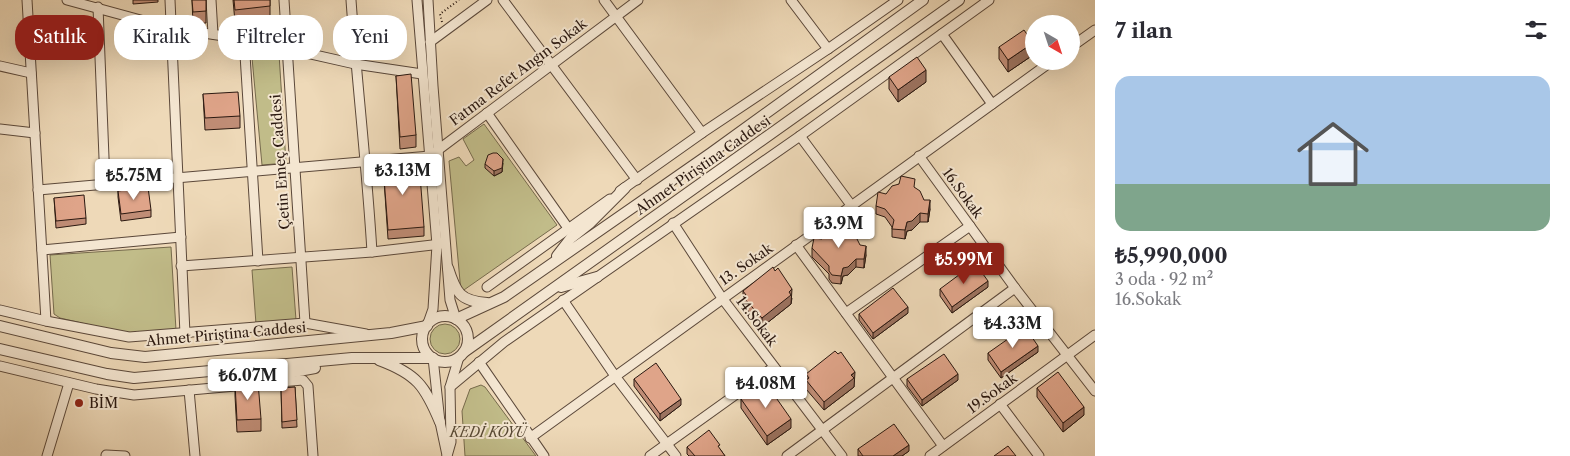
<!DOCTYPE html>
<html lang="tr">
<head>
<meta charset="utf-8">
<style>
  body { margin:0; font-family:"Libre Caslon Text",serif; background:#f7f7f7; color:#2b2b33; height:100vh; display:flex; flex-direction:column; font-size:19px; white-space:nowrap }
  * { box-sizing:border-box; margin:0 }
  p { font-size:16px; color:#7c7c81 }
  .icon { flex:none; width:28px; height:28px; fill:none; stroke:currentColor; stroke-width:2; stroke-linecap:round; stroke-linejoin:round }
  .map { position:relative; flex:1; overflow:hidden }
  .panel { display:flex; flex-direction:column; background:#fff; width:475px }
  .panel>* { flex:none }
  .guide { position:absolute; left:15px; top:15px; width:475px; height:45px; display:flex; gap:10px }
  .needle { width:32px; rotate:141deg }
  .buttons { position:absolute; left:1025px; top:15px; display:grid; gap:10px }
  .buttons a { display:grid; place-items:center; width:55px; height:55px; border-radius:50%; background:#fff; box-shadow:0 5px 20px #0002; font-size:25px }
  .price { position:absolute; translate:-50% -42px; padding:0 11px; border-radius:5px; background:#fff; color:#222; font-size:16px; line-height:32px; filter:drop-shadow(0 1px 2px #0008) }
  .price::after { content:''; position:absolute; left:50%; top:30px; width:15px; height:11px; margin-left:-8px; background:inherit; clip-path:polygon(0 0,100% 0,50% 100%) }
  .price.on { background:#8f2418; color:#fff }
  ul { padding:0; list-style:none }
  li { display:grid; align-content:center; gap:10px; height:265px; padding:0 20px }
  li span { display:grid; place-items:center; height:155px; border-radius:15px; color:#555 }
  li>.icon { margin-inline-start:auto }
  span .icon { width:90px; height:90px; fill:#fffc; stroke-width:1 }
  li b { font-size:21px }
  h2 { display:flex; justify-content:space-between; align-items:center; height:60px; padding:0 20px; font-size:21px }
  .pill { padding:0 18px; border-radius:20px; background:#fff; box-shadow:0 5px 20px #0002; font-size:18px; line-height:45px }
  .pill.on { background:#8f2418; color:#fff }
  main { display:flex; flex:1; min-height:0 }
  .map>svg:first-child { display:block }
  .green { fill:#c1bc89; stroke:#766a4c }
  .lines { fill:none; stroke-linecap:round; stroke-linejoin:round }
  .minor-casing { stroke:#5b483a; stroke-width:11 }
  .tertiary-casing { stroke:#5b483a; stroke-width:12 }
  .path { stroke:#2a1810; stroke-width:2; stroke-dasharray:1 2.5; stroke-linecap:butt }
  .minor { stroke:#f4e6d1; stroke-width:9 }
  .tertiary { stroke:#f4e6d1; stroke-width:10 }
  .wall { fill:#c08d76; stroke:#2a1810 }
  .shaded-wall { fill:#9c7360; stroke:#2a1810 }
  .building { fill:#dfa489; stroke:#2a1810 }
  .poi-dot { fill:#8f2418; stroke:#f4e6d1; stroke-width:2 }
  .labels { text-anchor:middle; stroke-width:4; stroke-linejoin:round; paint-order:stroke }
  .street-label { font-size:14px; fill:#2a1810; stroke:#f4e6d1 }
  .poi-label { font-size:14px; fill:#2a1810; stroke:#f4e6d1; text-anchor:start }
  .park-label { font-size:14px; font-style:italic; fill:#574934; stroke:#f4e6d1 }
</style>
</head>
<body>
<main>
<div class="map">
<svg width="1095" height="456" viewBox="0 0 1095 456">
  <rect width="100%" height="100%" fill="#eed9b8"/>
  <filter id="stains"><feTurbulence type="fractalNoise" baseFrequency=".004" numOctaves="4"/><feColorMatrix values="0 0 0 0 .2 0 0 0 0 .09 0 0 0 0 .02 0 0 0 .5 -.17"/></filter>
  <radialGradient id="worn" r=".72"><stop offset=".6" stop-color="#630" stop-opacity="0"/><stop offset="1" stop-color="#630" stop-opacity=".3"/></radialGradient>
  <!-- green -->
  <g class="green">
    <path d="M251 47 279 54 286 163 262 165Z"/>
    <path d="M484 124 557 225 461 292 449 161 459 157 466 166 474 160 463 139Z"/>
    <path d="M171 247 176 330 125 333 60 318 54 314 50 255Z"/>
    <path d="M292 267 296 320 256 324 252 270Z"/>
    <circle cx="445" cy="339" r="15"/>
    <path d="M481 385 485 387 536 456H465L462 411 470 389Z"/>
  </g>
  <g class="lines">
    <defs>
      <g id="minor">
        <path d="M27 0 46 321"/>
        <path d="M67 0 170 28 244 39 355 64 422 74"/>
        <path d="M170 0 185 334"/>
        <path d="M211 0 213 34"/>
        <path d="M284 0 305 323"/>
        <path d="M351 0C357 84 367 168 372 252"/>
        <path d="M417 0 437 245 433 309 427 326"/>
        <path d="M428 0 433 86 450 300 456 319"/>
        <path d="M503 0 637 180"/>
        <path d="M604 0 702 133"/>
        <path d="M791 0 828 49"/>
        <path d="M98 7 105 183"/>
        <path d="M942 34 992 104"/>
        <path d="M244 39 258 261"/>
        <path d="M430 42 487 0"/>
        <path d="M1071 47 1095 30"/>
        <path d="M0 66 31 73"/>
        <path d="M487 113 568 228"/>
        <path d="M0 129 35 133"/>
        <path d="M800 136 851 205"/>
        <path d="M919 156 1015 288 1095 391"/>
        <path d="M38 190 430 156 638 0"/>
        <path d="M620 191 702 133 828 49 898 0"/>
        <path d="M673 223 722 298 842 456"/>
        <path d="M796 245 943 446"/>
        <path d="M42 250 181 237"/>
        <path d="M181 266 372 252 441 244"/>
        <path d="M487 287 610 199"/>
        <path d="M563 300 615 376 676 456"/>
        <path d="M0 310 46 321 129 337 305 323 366 334"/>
        <path d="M846 313 970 226"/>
        <path d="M433 358 440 422 447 455"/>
        <path d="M479 362 544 456"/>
        <path d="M0 366 96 389 134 395 303 380 308 386 313 456"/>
        <path d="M450 387 504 342 800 136 989 0"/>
        <path d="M189 390 195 456"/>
        <path d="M1000 404 1039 456"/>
        <path d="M530 438 1052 61"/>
        <path d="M106 455 125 456"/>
        <path d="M47 456 69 383"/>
        <path d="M447 456 451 442 450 387 459 357"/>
        <path d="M650 456 774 367"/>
        <path d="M787 456 1015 288"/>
        <path d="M930 456 1095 335"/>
      </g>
      <g id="tertiary">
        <path d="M557 256 571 238 590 223 625 188"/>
        <path d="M448 268C456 293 460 301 487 303"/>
        <path d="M561 287 597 277"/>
        <circle cx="445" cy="339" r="23"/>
        <path d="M456 319 504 297 711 153 923 0"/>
        <path d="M0 326 111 353 145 357 391 333 427 326"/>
        <path d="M0 349 107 374 134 378 352 358H433"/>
        <path d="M464 352 959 0"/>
        <path d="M379 360C417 374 425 386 440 422"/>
        <path d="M269 383 288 373 315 368"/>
      </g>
    </defs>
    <!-- minor casing -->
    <use href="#minor" class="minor-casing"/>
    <!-- tertiary casing -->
    <use href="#tertiary" class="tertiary-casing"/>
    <!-- path -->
    <path class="path" d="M442 22 440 14 459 0"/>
    <!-- minor -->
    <use href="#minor" class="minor"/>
    <!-- tertiary -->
    <use href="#tertiary" class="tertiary"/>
  </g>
  <!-- wall -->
  <g class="wall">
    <path d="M133 0H158V2L133 4Z"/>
    <path d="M192 0H206V23L193 24Z"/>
    <path d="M233 0H270V18L235 22Z"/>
    <path d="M999 47 1033 55 1008 72 999 59Z"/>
    <path d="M396 76 416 135V147L400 149Z"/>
    <path d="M889 77 926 82 898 102 889 89Z"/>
    <path d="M203 94 240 116V128L205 130Z"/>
    <path d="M503 163 502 172 494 176 485 168V164Z"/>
    <path d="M383 165 424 227V236L388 239Z"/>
    <path d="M899 184 915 188 930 209 928 222H920L912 230 907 231 905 239 892 237V227L885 217 876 214V206L886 194Z"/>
    <path d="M118 191 151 210V217L121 221 118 197Z"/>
    <path d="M54 198 86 218V224L56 228Z"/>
    <path d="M851 233 866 255 864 268 856 267 848 275 843 276 841 284 832 283 829 279V274L812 257V248Z"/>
    <path d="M988 287 952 313 940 296V289Z"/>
    <path d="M743 291 792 298 791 304 762 327 743 305Z"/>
    <path d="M908 313 873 339 859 320V314Z"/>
    <path d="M1038 352 1001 378 988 360V353Z"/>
    <path d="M806 374 855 381H854V387L824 410 806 389Z"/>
    <path d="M634 379 681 405 660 421 634 386Z"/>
    <path d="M907 379 958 380 922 406 907 386Z"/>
    <path d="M235 384 261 419V431L237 432 235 396Z"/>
    <path d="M295 387 297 427 282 428 281 388Z"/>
    <path d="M1037 388 1084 415 1063 432 1037 397Z"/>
    <path d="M741 399 791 428 767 445 741 408Z"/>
    <path d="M687 447 720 449 725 456H689L687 454Z"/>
    <path d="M858 449 909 451 902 456H858Z"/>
  </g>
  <!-- shaded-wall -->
  <g class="shaded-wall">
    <path d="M1033 43V55L1008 72V60Z"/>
    <path d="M926 70V82L898 102V90Z"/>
    <path d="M503 159 502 172 494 176V171Z"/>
    <path d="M930 200V209L928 222V214Z"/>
    <path d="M920 213V222L912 230 907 231 905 239V230L907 222Z"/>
    <path d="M866 246V255L864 268V259Z"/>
    <path d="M856 259V267L848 275 843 276 841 284V276L843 268Z"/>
    <path d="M988 281V287L952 313V307Z"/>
    <path d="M792 289 791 304 762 327V318Z"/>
    <path d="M908 307V313L873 339V333Z"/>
    <path d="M1038 346V352L1001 378V372Z"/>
    <path d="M855 372 854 387 824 410V402Z"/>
    <path d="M958 374V380L922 406V400Z"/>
    <path d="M681 399V405L660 421V414Z"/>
    <path d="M1084 407V415L1063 432V423Z"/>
    <path d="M791 419V428L767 445V436Z"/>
    <path d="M909 445V451L902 456H893Z"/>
  </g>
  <!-- building -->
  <g class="building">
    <path d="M192 0H206V11L193 12Z"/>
    <path d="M234 0H270V6L235 10Z"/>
    <path d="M1024 30 1033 43 1008 60 999 47Z"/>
    <path d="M917 57 926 70 898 90 889 77Z"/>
    <path d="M411 74 416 135 400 137 396 76Z"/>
    <path d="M238 92 240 116 205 118 203 94Z"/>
    <path d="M493 153H497L503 159 502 168 494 171 485 164 488 155Z"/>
    <path d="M419 162 424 227 388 230 383 165Z"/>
    <path d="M901 176 915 179 914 187 920 191 924 200H930L928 214 920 213 912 221 907 222 905 230 892 229 894 220 885 209 876 206 878 192 886 194 892 186 899 184Z"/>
    <path d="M148 187 151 210 121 214 118 191Z"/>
    <path d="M84 195 86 218 56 221 54 198Z"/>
    <path d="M837 222 851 224 849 232 856 237 860 245 866 246 864 259H856L848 267 843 268 841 276 832 275 829 271V266L812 248 814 238 822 239 828 232 835 230Z"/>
    <path d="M975 263 988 281 952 307 940 289Z"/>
    <path d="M773 267 775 271 778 268 792 289 789 292 791 295 762 318 743 297 746 295 743 291Z"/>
    <path d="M893 288 908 307 873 333 859 314Z"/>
    <path d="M1025 327 1038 346 1001 372 988 353Z"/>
    <path d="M835 351 838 354 841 352 855 372 851 375 854 378 824 402 806 380 809 378 806 374Z"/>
    <path d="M944 354 958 374 922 400 907 379Z"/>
    <path d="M656 363 681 399 660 414 634 379Z"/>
    <path d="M1058 372 1084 407 1063 423 1037 388Z"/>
    <path d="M258 382 261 419 237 420 235 384Z"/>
    <path d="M765 382 791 419 767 436 741 399Z"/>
    <path d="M295 387 297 420 282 422 281 388Z"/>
    <path d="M894 424 909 445 893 456H863L858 449Z"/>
    <path d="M709 430 720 445 718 446 725 456H695L687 447Z"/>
    <path d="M1008 446 1016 456H994Z"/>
  </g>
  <!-- markers -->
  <circle class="poi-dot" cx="79" cy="403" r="5"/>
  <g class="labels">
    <!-- street labels -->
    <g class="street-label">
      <text transform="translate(518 72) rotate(-37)" y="5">Fatma Refet Angın Sokak</text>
      <text transform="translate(280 162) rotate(-94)" y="5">Çetin Emeç Caddesi</text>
      <text transform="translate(703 165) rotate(-35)" y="5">Ahmet Piriştina Caddesi</text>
      <text transform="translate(963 193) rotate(54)" y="5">16.Sokak</text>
      <text transform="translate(746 264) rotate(-35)" y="5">13. Sokak</text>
      <text transform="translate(757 321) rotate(53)" y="5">14.Sokak</text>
      <text transform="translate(226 334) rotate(-5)" y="5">Ahmet Piriştina Caddesi</text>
      <text transform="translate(992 393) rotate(-36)" y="5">19.Sokak</text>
    </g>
    <!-- poi labels -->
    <g class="poi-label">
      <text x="89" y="408">BİM</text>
    </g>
    <!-- park labels -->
    <g class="park-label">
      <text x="488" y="437">KEDİ KÖYÜ</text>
    </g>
  </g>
  <rect width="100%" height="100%" filter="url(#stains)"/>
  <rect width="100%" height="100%" fill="url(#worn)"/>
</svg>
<div class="buttons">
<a><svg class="needle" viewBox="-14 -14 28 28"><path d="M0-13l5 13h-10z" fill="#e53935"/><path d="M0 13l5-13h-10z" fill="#7c7c81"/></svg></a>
</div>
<b class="price" style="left:403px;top:196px">₺3.13M</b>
<b class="price" style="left:134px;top:201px">₺5.75M</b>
<b class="price" style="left:839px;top:249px">₺3.9M</b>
<b class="price on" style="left:964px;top:285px">₺5.99M</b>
<b class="price" style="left:1013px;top:349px">₺4.33M</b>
<b class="price" style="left:248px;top:401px">₺6.07M</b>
<b class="price" style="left:766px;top:409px">₺4.08M</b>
<div class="guide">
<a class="pill on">Satılık</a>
<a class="pill">Kiralık</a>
<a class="pill">Filtreler</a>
<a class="pill">Yeni</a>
</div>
</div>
<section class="panel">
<h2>7 ilan<svg class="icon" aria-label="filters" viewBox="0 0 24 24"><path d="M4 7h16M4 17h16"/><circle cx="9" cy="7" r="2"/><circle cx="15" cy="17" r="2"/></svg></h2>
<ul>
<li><span style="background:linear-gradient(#a9c7e8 70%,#7fa58c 0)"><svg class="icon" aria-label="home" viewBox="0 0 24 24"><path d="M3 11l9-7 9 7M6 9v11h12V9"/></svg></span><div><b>₺5,990,000</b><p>3 oda · 92 m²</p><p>16.Sokak</p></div></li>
</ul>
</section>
</main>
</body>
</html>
